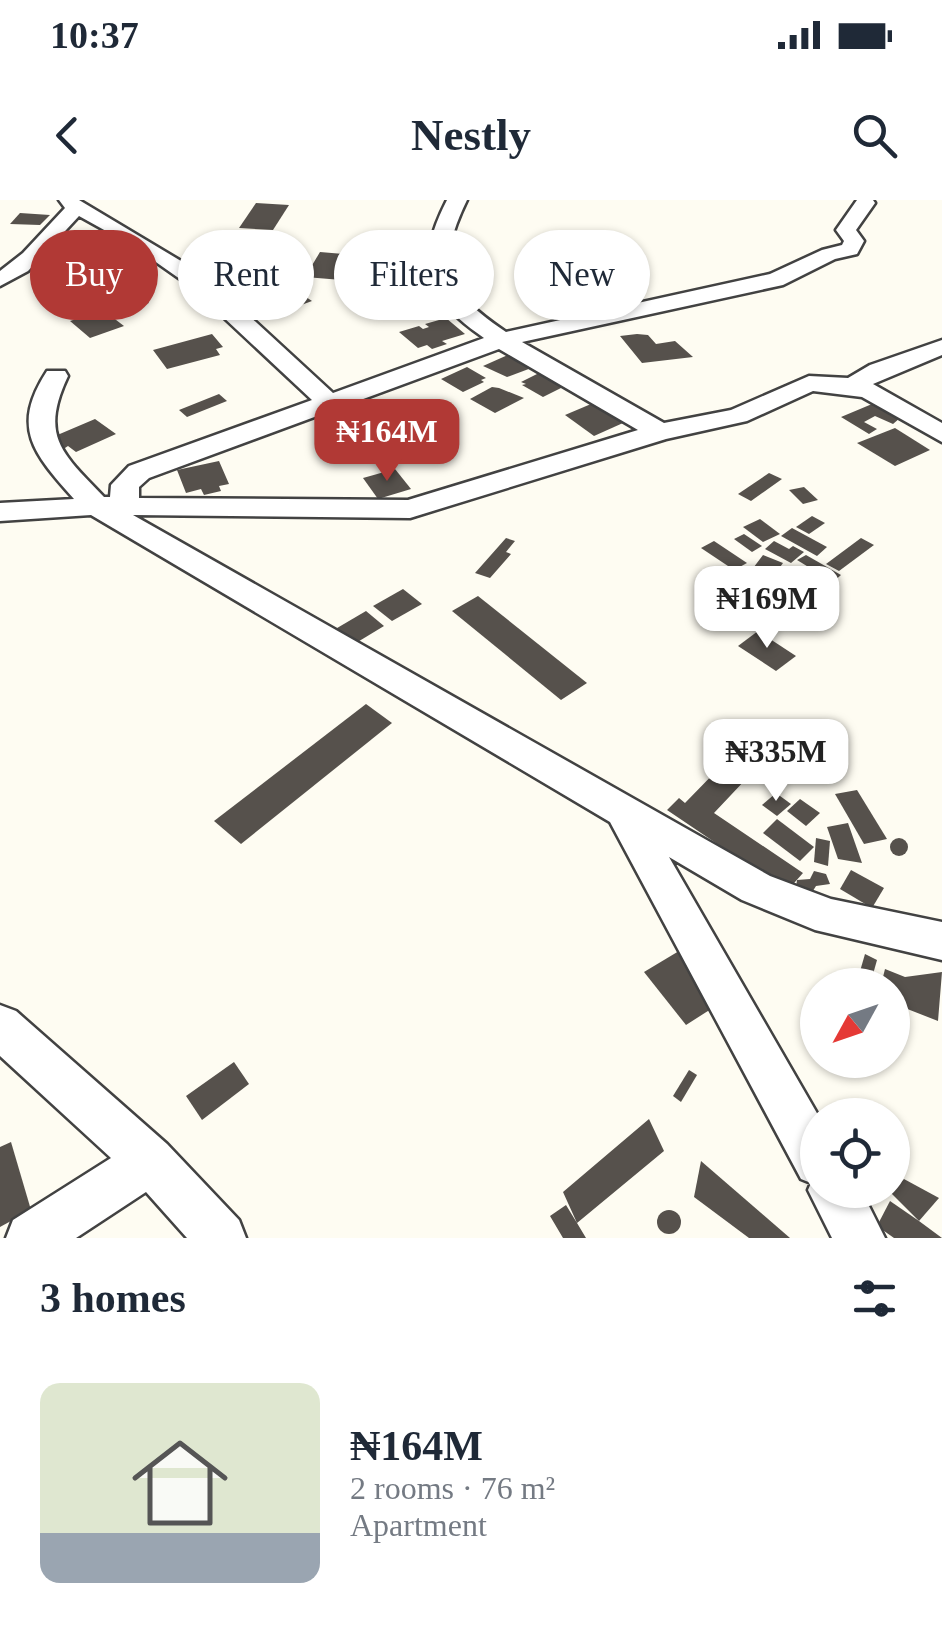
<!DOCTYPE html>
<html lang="en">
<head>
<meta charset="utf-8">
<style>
  body { margin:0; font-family:Georgia,serif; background:#f6f6f7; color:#1f2937; height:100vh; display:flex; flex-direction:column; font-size:38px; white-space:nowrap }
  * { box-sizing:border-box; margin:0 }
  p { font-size:32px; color:#747a83 }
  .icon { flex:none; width:55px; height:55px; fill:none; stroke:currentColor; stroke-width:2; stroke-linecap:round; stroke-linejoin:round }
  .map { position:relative; height:1038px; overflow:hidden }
  .panel { display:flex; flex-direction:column; background:#fff; flex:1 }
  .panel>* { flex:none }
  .guide { position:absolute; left:30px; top:30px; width:882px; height:90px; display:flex; gap:20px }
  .needle { width:65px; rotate:230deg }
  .buttons { position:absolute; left:800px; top:768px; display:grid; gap:20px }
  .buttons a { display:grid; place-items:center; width:110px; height:110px; border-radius:50%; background:#fff; box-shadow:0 2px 8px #0004; font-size:50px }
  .price { position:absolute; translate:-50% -85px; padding:0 22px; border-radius:20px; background:#fff; color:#222; font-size:32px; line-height:65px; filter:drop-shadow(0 2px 5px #0008) }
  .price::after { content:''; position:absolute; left:50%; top:60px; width:30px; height:22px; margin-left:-15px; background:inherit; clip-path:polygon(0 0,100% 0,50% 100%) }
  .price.selected { background:#b13935; color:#fff }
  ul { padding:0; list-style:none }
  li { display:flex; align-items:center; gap:30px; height:250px; padding:0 40px }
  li+li { border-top:2px solid #e0e1e3 }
  li span { display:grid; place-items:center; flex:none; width:280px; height:200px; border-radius:20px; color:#555 }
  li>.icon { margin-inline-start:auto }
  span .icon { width:120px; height:120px; fill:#fffc; stroke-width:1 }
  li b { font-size:42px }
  h2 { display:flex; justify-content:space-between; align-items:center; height:120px; padding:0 40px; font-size:42px }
  .chip { padding:0 35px; border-radius:45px; background:#fff; box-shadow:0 2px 8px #0004; font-size:35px; line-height:90px }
  .chip.selected { background:#b13935; color:#fff }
  .status { display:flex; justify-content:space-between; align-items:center; height:70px; padding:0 50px; background:#fff; direction:ltr }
  .status svg { height:28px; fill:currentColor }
  header { display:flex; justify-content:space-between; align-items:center; height:130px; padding:0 40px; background:#fff; font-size:45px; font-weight:700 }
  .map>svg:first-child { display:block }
  .building { fill:#56514c }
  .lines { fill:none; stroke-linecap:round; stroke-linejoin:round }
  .minor-casing { stroke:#424242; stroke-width:5 }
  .minor { fill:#fff; fill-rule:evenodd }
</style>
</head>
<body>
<div class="status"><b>10:37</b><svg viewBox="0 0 49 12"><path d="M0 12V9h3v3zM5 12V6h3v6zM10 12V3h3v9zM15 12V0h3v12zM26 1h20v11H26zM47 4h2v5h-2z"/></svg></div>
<header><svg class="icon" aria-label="back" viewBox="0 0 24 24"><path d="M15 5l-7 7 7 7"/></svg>Nestly<svg class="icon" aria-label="search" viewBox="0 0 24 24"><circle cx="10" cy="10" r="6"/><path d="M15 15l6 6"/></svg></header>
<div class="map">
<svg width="942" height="1038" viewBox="0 0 942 1038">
  <rect width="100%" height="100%" fill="#fefcf2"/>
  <!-- building -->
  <g class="building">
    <path d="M256 3 289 5 273 30 239 28Z"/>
    <path d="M20 13 50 15 40 25 10 24Z"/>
    <path d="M232 51 266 56 245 77 210 72Z"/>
    <path d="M320 52 426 61 415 86 305 77Z"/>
    <path d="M96 54 117 57 101 72 80 69Z"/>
    <path d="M624 64 637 77 611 81 598 68Z"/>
    <path d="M64 70 101 81 70 94 45 87 57 80 50 78Z"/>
    <path d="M291 87 312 101 277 114 256 99Z"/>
    <path d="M140 93 149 103 114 113 105 103Z"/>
    <path d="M103 110 124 126 90 138 70 121Z"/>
    <path d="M446 118 465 134 442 141 447 144 432 149 427 145 418 148 399 132 419 126 423 129 429 127 425 124Z"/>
    <path d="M212 134 223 147 216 149 220 155 167 169 153 150Z"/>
    <path d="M637 134 648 135 656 144 675 141 693 157 642 163 620 136Z"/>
    <path d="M510 154 534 167 507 177 483 166Z"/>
    <path d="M467 167 486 178 481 180 484 182 463 192 441 179Z"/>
    <path d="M543 171 567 185 543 197 522 185 526 184 521 182Z"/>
    <path d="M492 187 499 188 524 198 495 213 470 199Z"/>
    <path d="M219 194 227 201 187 217 179 210Z"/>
    <path d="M591 204 607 212 623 223 594 236 565 215Z"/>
    <path d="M872 204 900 218 893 224 875 216 864 222 877 229 869 234 841 217Z"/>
    <path d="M95 219 116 234 76 252 68 246 62 250 48 239Z"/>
    <path d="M390 224 399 234 382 240 373 229Z"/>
    <path d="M895 228 930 250 895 266 857 243Z"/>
    <path d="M219 261 229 284 219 286 221 291 204 295 201 289 186 293 177 270Z"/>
    <path d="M395 269 411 289 378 299 363 278Z"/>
    <path d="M769 273 782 279 751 301 738 294Z"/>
    <path d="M804 287 818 300 803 304 789 290Z"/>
    <path d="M812 316 825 323 809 334 796 327Z"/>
    <path d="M760 319 780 334 763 342 743 327Z"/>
    <path d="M792 328 827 347 817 356 781 336Z"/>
    <path d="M744 334 762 346 752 352 734 339Z"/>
    <path d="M506 338 515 341 506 352 511 354 490 378 475 373Z"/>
    <path d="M861 338 874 345 839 371 826 364Z"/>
    <path d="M714 341 747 363 734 370 701 348Z"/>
    <path d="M774 341 789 349 793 346 804 352 791 363 765 349Z"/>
    <path d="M763 355 783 363 763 391 799 406 792 416 735 392Z"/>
    <path d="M806 355 841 375 833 382 797 360Z"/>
    <path d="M792 367 804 372 835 390 825 398 785 372Z"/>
    <path d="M403 389 422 404 392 421 373 406Z"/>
    <path d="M478 396 587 483 561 500 452 411Z"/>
    <path d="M366 411 384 426 351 446 332 431Z"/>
    <path d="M758 431 796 456 776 471 738 446Z"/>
    <path d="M366 504 392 523 241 644 214 621Z"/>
    <path d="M723 564 747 578 714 613 803 673 787 691 667 610 679 598 685 603Z"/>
    <path d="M857 590 887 639 864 644 835 594Z"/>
    <path d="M776 593 791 604 777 616 762 605Z"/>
    <path d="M800 599 820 613 806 626 787 611Z"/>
    <path d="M777 619 814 647 800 661 763 633Z"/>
    <path d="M848 623 862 663 838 659 827 627Z"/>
    <path d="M816 638 830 641 828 666 814 662Z"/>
    <circle cx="899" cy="647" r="9"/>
    <path d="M851 670 884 688 872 708 840 689Z"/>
    <path d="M814 671 826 674 830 684 816 686 811 694 796 687 797 680 810 679Z"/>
    <path d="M679 751 722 802 686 825 644 772Z"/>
    <path d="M865 754 877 760 870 785H856Z"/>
    <path d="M885 769 905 777 942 772 938 821 892 803V785H881Z"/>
    <path d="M234 862 249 884 202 920 186 896Z"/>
    <path d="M689 870 697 875 681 902 673 896Z"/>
    <path d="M649 919 664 951 577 1023 586 1038H563L550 1016 566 1005 577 1023 563 992Z"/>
    <path d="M11 942 31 1010 0 1027V947Z"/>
    <path d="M701 961 790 1038H749L694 997Z"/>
    <path d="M904 979 939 998 919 1021 890 992Z"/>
    <path d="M890 1001 919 1021 942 1038H894L877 1026Z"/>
    <circle cx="669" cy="1022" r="12"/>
  </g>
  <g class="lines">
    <defs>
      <g id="minor">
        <path d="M59 0H79L191 67 217 41H231L234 45 209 73V79L333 193 484 138C425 97 413 67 447 0H467C434 68 447 92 506 132L770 74 822 50 842 45 844 41 836 30 857 0H873L875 3 856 30 864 41 857 54 835 59 783 85 522 142 664 223 731 210 809 176 848 178 870 165 942 140V155L873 184 942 223V242L862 197 813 191 747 221 666 239 410 318 133 315 770 676 831 699 942 722V760L815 730 742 700 669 657 818 915V990H861L885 1038H832L808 990 811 983 801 979 610 622 91 315 0 321V303L74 299C34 254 10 228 47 171H65L68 176C39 237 63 254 104 297H110L111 285 129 266 312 200 190 86 133 46 79 16 28 71 0 86V71L23 53 65 8ZM499 149 638 230 408 300 139 298V287L149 278Z"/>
        <path d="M0 805 16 811 167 944 239 1020 246 1038H187L146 992 76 1038H6L13 1020 111 958 0 856Z"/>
      </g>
    </defs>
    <!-- minor casing -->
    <use href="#minor" class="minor-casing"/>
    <!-- minor -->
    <use href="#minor" class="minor"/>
  </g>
</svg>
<div class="buttons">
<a><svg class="needle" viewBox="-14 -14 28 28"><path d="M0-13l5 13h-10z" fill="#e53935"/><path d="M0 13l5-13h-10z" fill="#747a83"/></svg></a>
<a><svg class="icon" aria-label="locate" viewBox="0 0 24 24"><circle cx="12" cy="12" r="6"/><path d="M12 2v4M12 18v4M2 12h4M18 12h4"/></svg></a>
</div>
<b class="price selected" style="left:387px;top:284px">₦164M</b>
<b class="price" style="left:767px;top:451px">₦169M</b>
<b class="price" style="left:776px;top:604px">₦335M</b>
<div class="guide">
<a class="chip selected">Buy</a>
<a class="chip">Rent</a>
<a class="chip">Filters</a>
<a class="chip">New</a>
</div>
</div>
<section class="panel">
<h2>3 homes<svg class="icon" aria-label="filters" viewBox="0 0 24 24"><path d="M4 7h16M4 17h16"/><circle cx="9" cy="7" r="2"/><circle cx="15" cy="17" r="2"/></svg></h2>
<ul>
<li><span style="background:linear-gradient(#dfe7d0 75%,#9aa5b1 0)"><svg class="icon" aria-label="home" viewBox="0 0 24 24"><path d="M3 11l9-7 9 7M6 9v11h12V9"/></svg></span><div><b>₦164M</b><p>2 rooms · 76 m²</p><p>Apartment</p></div></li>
</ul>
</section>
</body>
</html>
